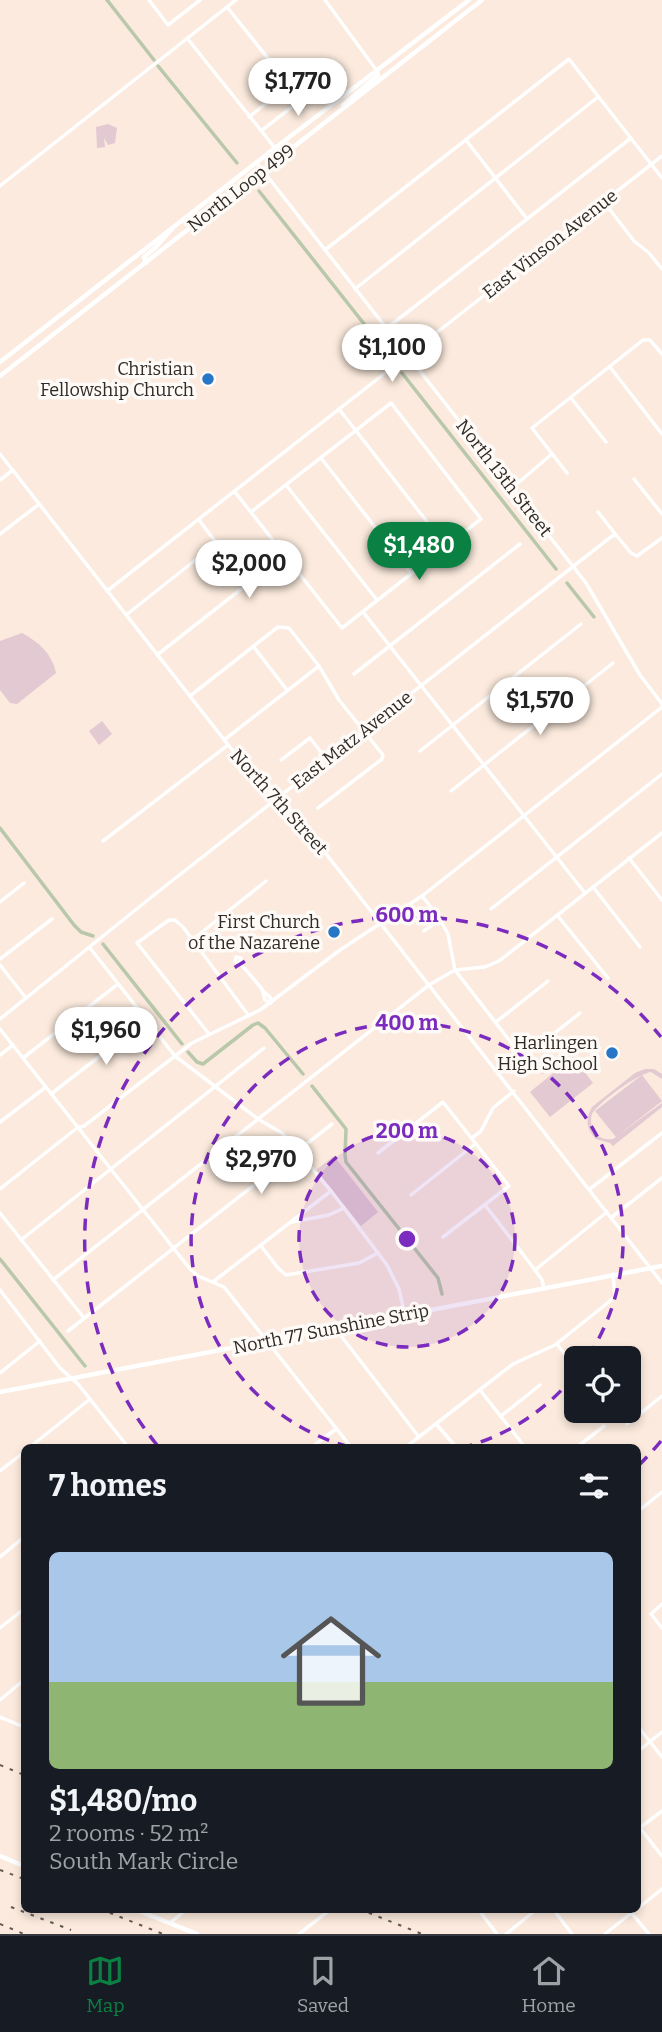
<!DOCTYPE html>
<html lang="en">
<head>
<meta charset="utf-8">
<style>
  body { margin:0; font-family:Bitter,serif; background:#242831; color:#f1f3f6; height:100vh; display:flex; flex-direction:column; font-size:26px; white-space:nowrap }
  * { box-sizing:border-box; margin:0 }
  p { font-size:23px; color:#9ea1a6 }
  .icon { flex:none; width:38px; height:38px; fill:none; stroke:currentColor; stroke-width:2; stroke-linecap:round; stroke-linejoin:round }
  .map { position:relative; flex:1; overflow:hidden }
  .details { position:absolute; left:21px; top:1444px; width:620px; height:469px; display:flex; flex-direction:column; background:#171b24; border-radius:10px; box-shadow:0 4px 10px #0003 }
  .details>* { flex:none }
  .tools { position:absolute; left:564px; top:1346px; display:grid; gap:14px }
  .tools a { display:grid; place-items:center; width:77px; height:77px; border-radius:10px; background:#171b24; box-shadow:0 4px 10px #0003; font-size:35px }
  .price { position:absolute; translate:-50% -60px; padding:0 16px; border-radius:24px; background:#fff; color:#222; font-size:23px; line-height:46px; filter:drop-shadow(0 2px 4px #0008) }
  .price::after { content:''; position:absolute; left:50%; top:42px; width:21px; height:16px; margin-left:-10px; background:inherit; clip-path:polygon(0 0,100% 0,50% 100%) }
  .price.active { background:#0b8043; color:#fff }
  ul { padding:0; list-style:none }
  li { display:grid; align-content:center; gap:14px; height:371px; padding:0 28px }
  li+li { border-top:2px solid #363941 }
  li span { display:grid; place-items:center; height:217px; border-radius:10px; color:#555 }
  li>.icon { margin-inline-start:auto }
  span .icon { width:126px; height:126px; fill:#fffc; stroke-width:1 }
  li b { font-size:30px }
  h2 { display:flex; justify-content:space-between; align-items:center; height:84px; padding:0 28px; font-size:30px }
  .tabs { display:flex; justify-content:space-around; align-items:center; height:98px; border-top:2px solid #363941; background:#171b24; font-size:19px; color:#9ea1a6 }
  .tabs a { display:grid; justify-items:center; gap:4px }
  .tabs .active { color:#0b8043 }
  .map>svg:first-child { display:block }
  .green { fill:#e3c9d2 }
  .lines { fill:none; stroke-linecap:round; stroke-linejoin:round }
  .canal { stroke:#b9c8ab; stroke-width:3.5 }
  .minor { stroke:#fff; stroke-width:3.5 }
  .major { stroke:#fff; stroke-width:4.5 }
  .rail { stroke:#645b54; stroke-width:2; stroke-dasharray:3.5 7; stroke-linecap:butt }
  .ring { fill:none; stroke:#7b2cbf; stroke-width:3.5; stroke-dasharray:12 9 }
  .poi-dot { fill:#2777c6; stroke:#fdfaf7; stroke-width:2.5 }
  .labels { text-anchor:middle; stroke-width:7; stroke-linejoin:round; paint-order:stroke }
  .street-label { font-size:18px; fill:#312b26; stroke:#fdfaf7 }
  .poi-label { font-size:18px; fill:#312b26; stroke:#fdfaf7; text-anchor:end }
  .centre { fill:#7b2cbf; stroke:#fdfaf7; stroke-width:3.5 }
  .ring-label { font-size:21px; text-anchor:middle; font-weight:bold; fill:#7b2cbf; stroke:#fdfaf7; stroke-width:7; stroke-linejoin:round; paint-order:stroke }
</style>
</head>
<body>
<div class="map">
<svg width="662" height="1934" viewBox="0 0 662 1934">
  <rect width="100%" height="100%" fill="#fbeadd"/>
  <!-- green -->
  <g class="green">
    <path d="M108 124 117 128 115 143 108 145 104 138 105 147 97 148 96 127Z"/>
    <path d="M22 633C39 642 52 654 56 673L17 704 10 703 0 690V641Z"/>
    <path d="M102 721 112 734 99 745 89 731Z"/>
    <path d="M573 1057 593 1083 550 1117 530 1092Z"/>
    <path d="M645 1069H654L662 1074V1079L651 1072C639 1073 597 1103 592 1114 590 1120 591 1126 594 1131 598 1138 605 1140 613 1139L662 1103V1107L613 1146 610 1143 596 1139C586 1129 585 1119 592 1107L635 1073Z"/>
    <path d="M642 1075 662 1101 616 1137 595 1111Z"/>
    <path d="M334 1156 378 1212 361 1226 316 1170Z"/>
  </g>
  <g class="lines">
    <!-- canal -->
    <g class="canal">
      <path d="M107 0 154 60"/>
      <path d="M158 66 237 163"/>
      <path d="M259 191 391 358"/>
      <path d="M402 373 556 569"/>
      <path d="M567 583 594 617"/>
      <path d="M0 828 74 925 81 932 93 936"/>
      <path d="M103 944 182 1044"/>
      <path d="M188 1052 197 1062 203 1064 253 1025 258 1023 265 1028 303 1074"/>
      <path d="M312 1086 346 1129 345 1155 346 1162 438 1278 442 1294"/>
      <path d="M0 1259 85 1366"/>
    </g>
    <!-- minor -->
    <g class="minor">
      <path d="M149 0 168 25 200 0"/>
      <path d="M325 0 377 71"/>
      <path d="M227 7 286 81 283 90 249 117"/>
      <path d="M187 38 275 148"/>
      <path d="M261 131 320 85"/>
      <path d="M466 140 527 219"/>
      <path d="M257 163 586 583 640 675 662 704"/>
      <path d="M0 186 236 0"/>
      <path d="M604 202 634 241 649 253 662 269"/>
      <path d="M325 250 569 59 662 178"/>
      <path d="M355 289 598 97"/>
      <path d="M387 328 631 138"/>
      <path d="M610 367 662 434"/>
      <path d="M571 398 606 442"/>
      <path d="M339 409 446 546"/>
      <path d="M0 454 251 774 291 811 316 841 662 1283"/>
      <path d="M321 458 411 573"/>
      <path d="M567 473 532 428 643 340H650L662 354"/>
      <path d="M634 479 662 514"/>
      <path d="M0 480 13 470"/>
      <path d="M286 485 377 600"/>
      <path d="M512 488 552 454"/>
      <path d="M235 492 342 628 481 519 391 403 251 512"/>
      <path d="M598 512 616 535"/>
      <path d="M0 534 38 505"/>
      <path d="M107 591 662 156"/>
      <path d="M363 612 585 893"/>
      <path d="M126 615 217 543"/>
      <path d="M253 646 287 690"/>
      <path d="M157 655 245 586 242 577 199 520"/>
      <path d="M354 674 520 544"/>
      <path d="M190 696 278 627 289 628 319 666 339 700 383 755 382 759 318 808"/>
      <path d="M224 740 319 666"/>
      <path d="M420 751 581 624"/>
      <path d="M281 760 310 738 327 760"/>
      <path d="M451 791 613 663"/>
      <path d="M103 841 228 745"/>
      <path d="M629 858 662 900"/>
      <path d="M593 887 640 947"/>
      <path d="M422 896 440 919 448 934 455 970 523 1058 580 1013"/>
      <path d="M0 902 24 883"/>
      <path d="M491 909 662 774"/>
      <path d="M557 915 608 978"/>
      <path d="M424 931 440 919"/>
      <path d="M192 940 266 881"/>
      <path d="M90 948 175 1056 258 1119 282 1133 331 1191 387 1265 399 1289 405 1315"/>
      <path d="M0 959 52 919"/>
      <path d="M240 963 235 962 236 957 241 958 240 963 262 989 265 1000 271 1003"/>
      <path d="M0 965 26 998"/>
      <path d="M263 991 270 997 271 1003"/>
      <path d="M0 1019 159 891 612 536 616 535 631 553 637 556 662 538"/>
      <path d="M496 1022 548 981"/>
      <path d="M0 1029 190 1269 198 1276 224 1287 351 1447"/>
      <path d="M209 1034 137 943 169 920H175L183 927 249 1016"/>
      <path d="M0 1055 13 1045"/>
      <path d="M23 1058 118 984"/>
      <path d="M51 1094 146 1020"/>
      <path d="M0 1122 46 1087"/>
      <path d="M472 1138 481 1131 493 1108 514 1091"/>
      <path d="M378 1153 443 1102 509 1186 443 1237"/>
      <path d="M0 1189 77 1128 84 1126 192 1043 260 1010 340 950 422 896 662 707"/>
      <path d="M590 1189 662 1133"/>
      <path d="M411 1195 475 1144"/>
      <path d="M485 1205 535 1270 542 1280 544 1289"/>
      <path d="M0 1213 84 1318"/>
      <path d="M612 1217 662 1178"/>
      <path d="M292 1222 329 1215 344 1208"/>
      <path d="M21 1240 264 1048"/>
      <path d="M261 1246 278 1268 286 1275 359 1263 378 1253"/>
      <path d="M535 1270 607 1212"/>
      <path d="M53 1280 429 985 455 970 485 967 499 961 662 833"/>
      <path d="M214 1281 331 1191"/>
      <path d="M0 1290 60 1368 78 1384 128 1447"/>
      <path d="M335 1328 419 1437"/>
      <path d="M68 1331 332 1124"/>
      <path d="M557 1344 576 1369"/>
      <path d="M0 1373 40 1341"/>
      <path d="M480 1390 525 1447"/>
      <path d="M501 1416 540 1385"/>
      <path d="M627 1424 662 1396"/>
      <path d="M437 1425 456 1447"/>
      <path d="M30 1447 90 1399"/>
      <path d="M312 1447 336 1429"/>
      <path d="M406 1447 513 1364 555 1345 615 1297 613 1274"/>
      <path d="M577 1447 604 1426"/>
      <path d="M0 1471 24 1452"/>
      <path d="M637 1512 662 1492"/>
      <path d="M0 1557 24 1537"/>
      <path d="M662 1604 651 1614 662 1628"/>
      <path d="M0 1628 24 1609"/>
      <path d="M0 1700 24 1680"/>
      <path d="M0 1717 24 1727"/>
      <path d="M637 1725 662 1757"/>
      <path d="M637 1752 662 1732"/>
      <path d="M637 1824 662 1856"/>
      <path d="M637 1830 662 1811"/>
      <path d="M478 1909 497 1934"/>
      <path d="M553 1909 572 1934"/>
      <path d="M628 1909 649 1934"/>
      <path d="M637 1909 662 1889"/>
      <path d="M170 1923 187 1909"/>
      <path d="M299 1934 331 1909"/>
      <path d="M506 1934 537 1909"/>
      <path d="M605 1934 636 1909"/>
    </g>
    <!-- major -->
    <g class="major">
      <path d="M343 105 378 75 377 71"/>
      <path d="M146 263 144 257 156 247 171 230"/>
      <path d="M0 362 275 148 469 0"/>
      <path d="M0 376 482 0"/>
      <path d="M0 1392 662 1266"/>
      <path d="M0 1856 24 1866"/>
      <path d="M134 1909 197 1934"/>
    </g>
    <!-- rail -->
    <g class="rail">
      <path d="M0 1765 24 1775"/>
      <path d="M0 1870 24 1879"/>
      <path d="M11 1907 71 1930"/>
      <path d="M100 1909 163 1934"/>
      <path d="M359 1909 422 1934"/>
      <path d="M0 1924 24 1934"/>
    </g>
  </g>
  <!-- distance rings -->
  <circle cx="407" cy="1239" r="108" fill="#7b2cbf" fill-opacity=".12"/>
  <g class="ring">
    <circle cx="407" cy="1239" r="108"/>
    <path d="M575 1375A216 216 0 0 1 465 1447M349 1447A216 216 0 1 1 588 1357"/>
    <path d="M661 1441A324 324 0 0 1 638 1466M157 1445A324 324 0 1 1 661 1037"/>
  </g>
  <!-- markers -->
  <g class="poi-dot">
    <circle cx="208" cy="379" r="7"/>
    <circle cx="334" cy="932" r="7"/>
    <circle cx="612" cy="1053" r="7"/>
  </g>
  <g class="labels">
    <!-- street labels -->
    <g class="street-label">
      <text transform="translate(241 188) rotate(-38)" y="6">North Loop 499</text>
      <text transform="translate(550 244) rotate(-38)" y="6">East Vinson Avenue</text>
      <text transform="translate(504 478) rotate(52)" y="6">North 13th Street</text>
      <text transform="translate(352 740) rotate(-38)" y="6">East Matz Avenue</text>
      <text transform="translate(279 802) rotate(48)" y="6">North 7th Street</text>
      <text transform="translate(331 1329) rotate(-11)" y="6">North 77 Sunshine Strip</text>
    </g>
    <!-- poi labels -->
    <g class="poi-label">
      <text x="194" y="375">Christian<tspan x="194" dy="21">Fellowship Church</tspan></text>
      <text x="320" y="928">First Church<tspan x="320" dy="21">of the Nazarene</tspan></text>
      <text x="598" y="1049">Harlingen<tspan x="598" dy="21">High School</tspan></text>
    </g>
  </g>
  <circle cx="407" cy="1239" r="10" class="centre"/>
  <g class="ring-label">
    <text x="407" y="922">600 m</text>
    <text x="407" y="1030">400 m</text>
    <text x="407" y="1138">200 m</text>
  </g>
</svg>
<div class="tools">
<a><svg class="icon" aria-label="locate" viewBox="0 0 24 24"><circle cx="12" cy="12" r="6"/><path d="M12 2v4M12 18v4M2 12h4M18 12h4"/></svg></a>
</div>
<b class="price" style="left:298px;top:118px">$1,770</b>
<b class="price" style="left:392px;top:384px">$1,100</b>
<b class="price active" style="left:419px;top:582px">$1,480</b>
<b class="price" style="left:249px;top:600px">$2,000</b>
<b class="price" style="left:540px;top:737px">$1,570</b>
<b class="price" style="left:106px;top:1067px">$1,960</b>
<b class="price" style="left:261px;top:1196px">$2,970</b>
<section class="details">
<h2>7 homes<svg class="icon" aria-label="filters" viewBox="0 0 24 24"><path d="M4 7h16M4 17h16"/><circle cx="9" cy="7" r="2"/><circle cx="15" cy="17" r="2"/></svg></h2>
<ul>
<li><span style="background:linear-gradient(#a9c7e8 60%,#8fb573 0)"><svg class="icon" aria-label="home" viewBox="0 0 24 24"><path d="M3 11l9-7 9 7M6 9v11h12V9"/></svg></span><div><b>$1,480/mo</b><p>2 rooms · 52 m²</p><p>South Mark Circle</p></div></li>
</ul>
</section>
</div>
<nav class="tabs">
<a class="active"><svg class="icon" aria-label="map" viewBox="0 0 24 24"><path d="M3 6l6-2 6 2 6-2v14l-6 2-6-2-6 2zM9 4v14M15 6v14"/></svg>Map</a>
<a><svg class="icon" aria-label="saved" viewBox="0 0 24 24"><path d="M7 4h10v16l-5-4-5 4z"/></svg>Saved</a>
<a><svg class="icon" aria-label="home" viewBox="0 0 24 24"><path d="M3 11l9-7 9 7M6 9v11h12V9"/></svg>Home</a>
</nav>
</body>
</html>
